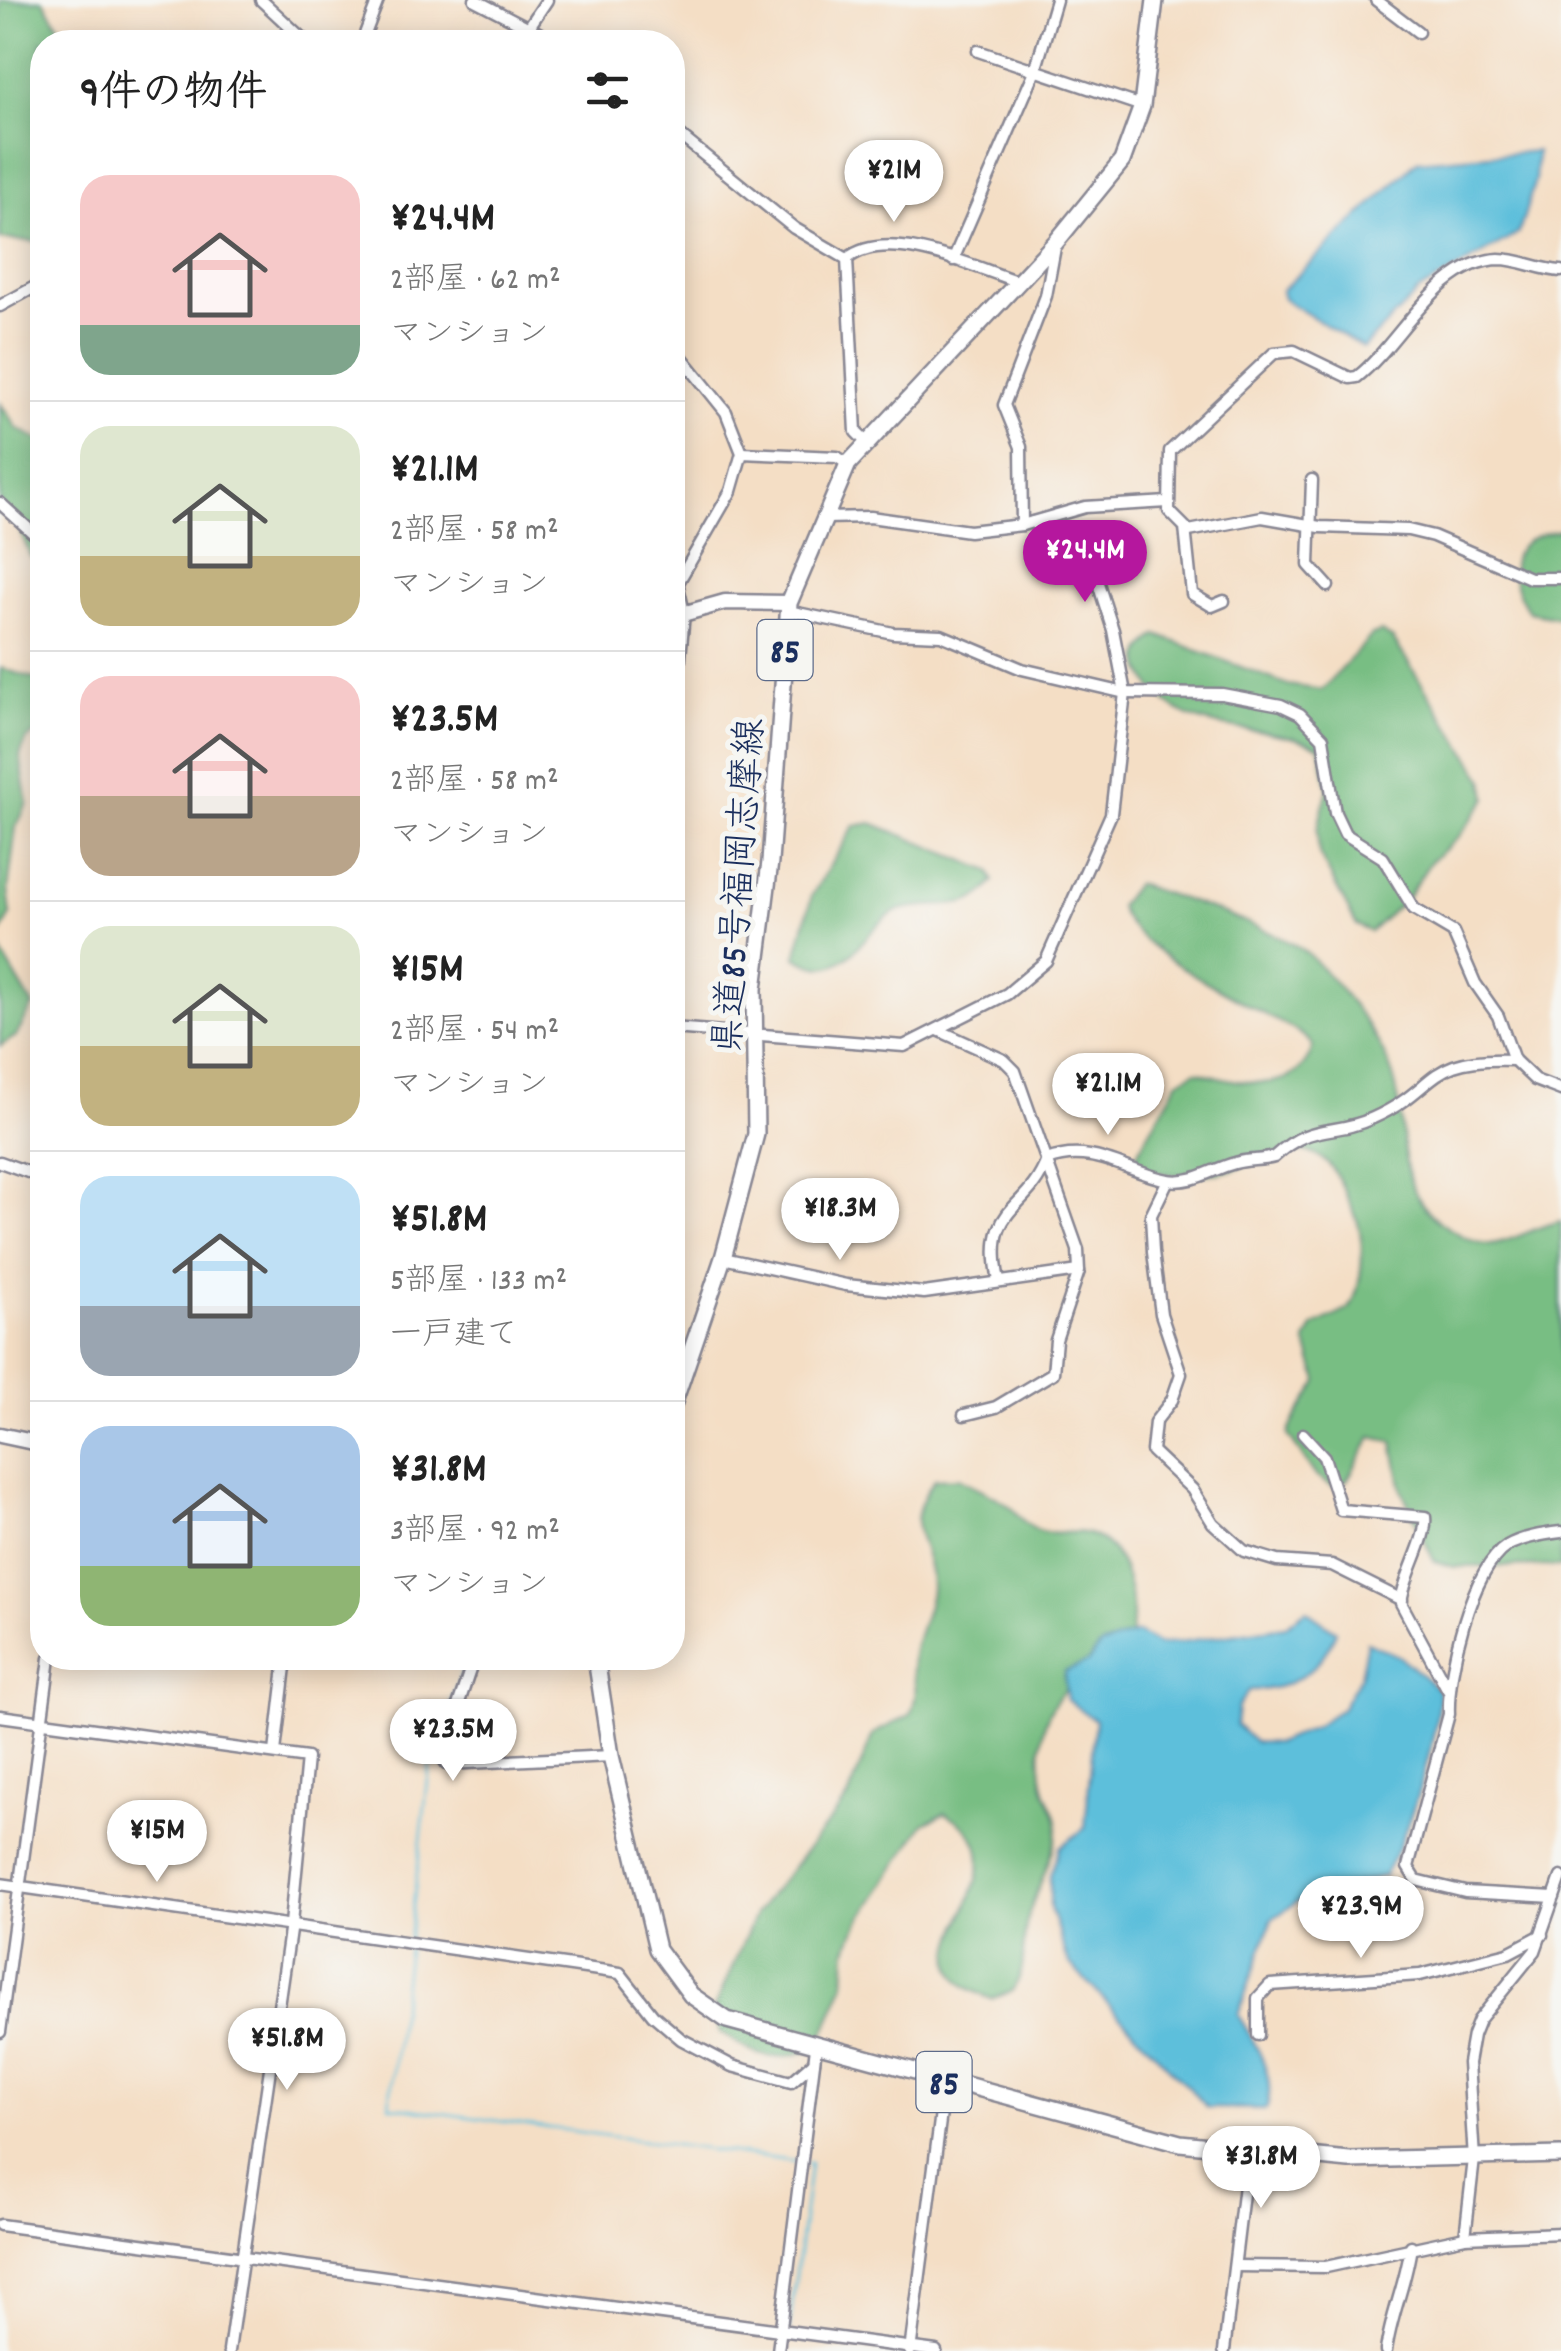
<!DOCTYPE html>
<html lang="ja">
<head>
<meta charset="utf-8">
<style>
  body { margin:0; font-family:Dekko,"Klee One",sans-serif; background:#f6f6f6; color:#222; height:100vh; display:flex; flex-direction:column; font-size:38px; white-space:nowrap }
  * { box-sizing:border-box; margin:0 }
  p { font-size:32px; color:#767676 }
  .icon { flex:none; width:55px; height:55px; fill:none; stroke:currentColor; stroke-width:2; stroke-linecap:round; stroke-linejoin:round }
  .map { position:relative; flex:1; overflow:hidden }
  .details { position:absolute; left:30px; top:30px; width:655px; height:1640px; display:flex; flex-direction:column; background:#fff; border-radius:40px; box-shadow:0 5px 25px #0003 }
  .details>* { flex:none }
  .price { position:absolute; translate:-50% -85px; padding:0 22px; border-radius:35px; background:#fff; color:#222; font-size:32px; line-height:65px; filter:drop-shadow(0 2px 5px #0008) }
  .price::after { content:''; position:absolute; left:50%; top:60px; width:30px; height:22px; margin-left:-15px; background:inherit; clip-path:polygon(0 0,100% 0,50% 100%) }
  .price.active { background:#b5179e; color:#fff }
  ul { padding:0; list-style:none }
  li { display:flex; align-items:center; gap:30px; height:250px; padding:0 50px }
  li+li { border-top:2px solid #e0e0e0 }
  li span { display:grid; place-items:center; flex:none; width:280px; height:200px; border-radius:30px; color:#555 }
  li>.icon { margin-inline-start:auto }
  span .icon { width:120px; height:120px; fill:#fffc; stroke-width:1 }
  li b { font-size:42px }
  h2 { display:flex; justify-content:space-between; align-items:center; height:120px; padding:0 50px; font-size:42px }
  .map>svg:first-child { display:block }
  .forest { fill:#78be83; stroke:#4a7670; stroke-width:2.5 }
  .water { fill:#5dbfdb; stroke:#3c779c; stroke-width:2.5 }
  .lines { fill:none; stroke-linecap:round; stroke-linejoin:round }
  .stream { stroke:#5dbfdb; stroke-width:2.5 }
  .street-casing { stroke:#888692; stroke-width:15 }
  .secondary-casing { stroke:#888692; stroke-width:19 }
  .primary-casing { stroke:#888692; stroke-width:20 }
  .street { stroke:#fff; stroke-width:10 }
  .secondary { stroke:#fff; stroke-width:14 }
  .primary { stroke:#fff; stroke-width:15 }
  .labels { text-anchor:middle; stroke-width:10; stroke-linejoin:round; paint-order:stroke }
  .shield { fill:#f6f6f2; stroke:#5d6b8a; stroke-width:2.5 }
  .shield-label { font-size:35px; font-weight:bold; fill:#1b2f5e }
  .street-label { font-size:38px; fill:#1b2f5e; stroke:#f6f6f2 }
</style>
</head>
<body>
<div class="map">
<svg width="1561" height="2351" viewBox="0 0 1561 2351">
  <rect width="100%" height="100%" fill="#f6f6f2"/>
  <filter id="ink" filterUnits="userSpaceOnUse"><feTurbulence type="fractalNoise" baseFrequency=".01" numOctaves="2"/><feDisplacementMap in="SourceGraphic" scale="20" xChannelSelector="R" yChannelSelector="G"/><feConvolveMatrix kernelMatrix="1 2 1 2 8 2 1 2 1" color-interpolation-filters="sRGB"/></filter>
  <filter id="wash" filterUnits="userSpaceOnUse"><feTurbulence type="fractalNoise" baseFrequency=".0048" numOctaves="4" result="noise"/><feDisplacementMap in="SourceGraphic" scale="40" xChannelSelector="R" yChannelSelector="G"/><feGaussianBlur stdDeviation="2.25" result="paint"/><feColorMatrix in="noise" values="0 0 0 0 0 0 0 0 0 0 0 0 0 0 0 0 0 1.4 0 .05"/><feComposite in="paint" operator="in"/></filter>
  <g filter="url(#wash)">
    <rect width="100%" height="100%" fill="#f4dec5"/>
    <!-- forest -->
    <g class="forest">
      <path d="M0 0H43L61 29 78 42H42V242L0 239Z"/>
      <path d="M0 403 17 428 42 442V566L30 556 20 529 0 501Z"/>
      <path d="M1561 530V618L1529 612C1503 570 1505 538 1561 530Z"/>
      <path d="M1381 632 1393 639 1484 779 1487 798 1458 838 1431 861 1406 899 1370 932 1356 924 1319 854 1317 830 1328 789 1320 747C1261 719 1179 743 1144 674 1135 657 1143 647 1157 635L1288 685 1322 690 1372 635Z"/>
      <path d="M0 668 42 681V729L26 740 20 756 28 803 16 827 8 890 11 915 0 934Z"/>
      <path d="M872 823 990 871 994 881C972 917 933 899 900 910 871 921 861 955 833 965 819 970 807 963 796 957L812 895 854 826Z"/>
      <path d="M1136 884C1171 895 1289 933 1311 957 1340 987 1375 1029 1390 1068 1412 1123 1388 1190 1447 1227 1459 1234 1474 1244 1489 1244 1511 1243 1538 1225 1561 1221V1566L1454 1567 1434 1561 1402 1490 1393 1442 1372 1437 1347 1480 1334 1487 1316 1476 1288 1435C1294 1415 1309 1401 1318 1381L1306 1341 1313 1327 1349 1309C1364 1284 1366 1238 1354 1212 1347 1199 1342 1182 1333 1170 1303 1129 1256 1167 1219 1173 1189 1177 1165 1177 1136 1166V1155L1179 1080 1196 1071C1235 1082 1299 1099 1313 1046 1304 1032 1283 1025 1268 1016 1232 996 1129 946 1119 906Z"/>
      <path d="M0 950 33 1006 16 1036 0 1046Z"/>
      <path d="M959 1478C975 1487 999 1496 1013 1509 1021 1517 1024 1525 1036 1529 1059 1539 1069 1528 1088 1534 1129 1547 1136 1605 1130 1641 1071 1677 1027 1708 1044 1786 1046 1798 1056 1810 1057 1822 1060 1848 1031 1897 1026 1926 1021 1951 1028 1970 1011 1992L991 1999C982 1994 970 1991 963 1984 913 1943 1036 1860 945 1813L924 1823 858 1924 847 1949 845 1983 818 2048C769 2063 762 2060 720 2032L714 2009 756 1913 848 1798 873 1734 910 1715C923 1682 909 1681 913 1655 916 1633 930 1610 931 1588 932 1538 897 1532 935 1479Z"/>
    </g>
    <!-- water -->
    <g class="water">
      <path d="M1537 151 1535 180 1519 233 1419 291 1363 348 1283 299 1281 291 1417 161Z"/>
      <path d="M1306 1610 1336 1631C1321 1671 1290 1691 1249 1690L1238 1707 1236 1725 1254 1742 1277 1743 1312 1728 1341 1709 1360 1676 1367 1642 1399 1656 1439 1690C1438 1740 1409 1832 1384 1876L1306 1896 1272 1919 1238 2015C1254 2041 1278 2077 1266 2109L1208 2108 1069 1963 1050 1908V1875L1060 1847 1085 1828 1095 1720 1067 1700 1064 1672 1088 1662 1100 1646 1137 1633 1160 1645 1285 1626Z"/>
    </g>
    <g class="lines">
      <!-- stream -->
      <g class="stream">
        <path d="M409 1940 430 1764 467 1658"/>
        <path d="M408 1948 389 2106 798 2162"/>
        <path d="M789 2330 810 2163H806"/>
        <path d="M786 2351 788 2338"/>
      </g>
    </g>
  </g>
  <g filter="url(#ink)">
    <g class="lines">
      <defs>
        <g id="street">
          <path d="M261 0 306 42"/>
          <path d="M475 0 556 42"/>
          <path d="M1376 0 1418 32"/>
          <path d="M529 27 547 0"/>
          <path d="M362 42 378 0"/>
          <path d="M978 51 1142 106"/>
          <path d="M672 129 794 228 847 259"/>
          <path d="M847 259 856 432 865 441"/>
          <path d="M847 259C887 226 972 266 1016 281"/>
          <path d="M953 260 1035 71 1056 0"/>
          <path d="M1561 271C1540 270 1520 259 1499 259 1437 261 1400 344 1357 377L1350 378 1294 351 1274 353 1170 451 1169 511 1189 531 1262 517 1320 527 1408 530 1433 536 1530 578H1561"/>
          <path d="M0 306 42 283"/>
          <path d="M672 345 726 412 742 453 731 491 672 593"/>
          <path d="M742 453 837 457 848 464"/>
          <path d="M1312 480 1309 565 1328 586"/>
          <path d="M0 503 42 541"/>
          <path d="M824 518 870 517 969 531 1022 525 1085 507 1168 502"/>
          <path d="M1022 525 1021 447 1004 405 1046 296 1056 242"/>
          <path d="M1185 528 1192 594 1212 606 1224 601"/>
          <path d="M788 611 893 633 941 635 1022 669 1125 693 1222 694 1281 705 1300 714 1323 738 1335 813 1345 834 1383 858 1414 909 1453 932 1475 983 1498 1016 1514 1060 1535 1080 1561 1090"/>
          <path d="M672 748 684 613 678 586"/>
          <path d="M672 1028 904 1046 1007 994 1046 961 1111 814 1125 693 1113 630 1097 580 1033 522"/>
          <path d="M938 1030 1004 1060 1015 1071 1078 1250 1079 1271 1056 1340 1053 1373 996 1407 964 1415"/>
          <path d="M0 1162 42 1177"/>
          <path d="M1168 1180 1151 1215 1153 1252 1161 1314 1181 1374 1172 1400 1155 1422 1152 1451 1192 1489 1213 1523 1244 1551 1277 1561 1332 1565 1402 1600"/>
          <path d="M723 1258 846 1285 924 1293 1079 1271"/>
          <path d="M999 1281C983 1204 1027 1214 1047 1160 1093 1143 1125 1172 1168 1180 1194 1184 1212 1169 1235 1163 1248 1159 1261 1161 1274 1157 1312 1121 1332 1137 1373 1118 1440 1088 1423 1056 1514 1060"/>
          <path d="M1303 1434 1324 1457 1341 1510 1425 1517C1428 1538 1403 1577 1401 1603L1448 1690"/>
          <path d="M474 1658 441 1756 447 1764 611 1756"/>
          <path d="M0 1716 307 1758 291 1924 229 2351"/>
          <path d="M275 1752 286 1658"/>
          <path d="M0 1884 620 1973 653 2015 681 2039 732 2066 791 2082 814 2062"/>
          <path d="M1554 1897 1465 1892 1416 1880 1408 1867 1449 1714C1447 1673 1471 1569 1507 1546 1522 1537 1545 1534 1561 1532"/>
          <path d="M0 2032 50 1658"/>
          <path d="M1258 2035V1998L1270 1985 1420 1975 1508 1953 1542 1935"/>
          <path d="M0 2225 936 2351"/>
          <path d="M1465 2237 1474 2159 1468 2063 1473 2035 1479 2020 1535 1951 1561 1877"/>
          <path d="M1235 2266 1326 2267 1465 2237 1561 2233"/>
          <path d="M778 2351 816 2047"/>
          <path d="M910 2351 945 2082"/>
          <path d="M1224 2351 1248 2152"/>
          <path d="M1386 2351C1391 2314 1406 2284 1411 2246"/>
        </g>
        <g id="secondary">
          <path d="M672 617 725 602 789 603"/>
          <path d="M0 1435 42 1444"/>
        </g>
        <g id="primary">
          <path d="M672 1408 723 1258 756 1134 754 989 770 862 789 603 848 464 1056 242 1122 161 1142 106 1155 0"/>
          <path d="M596 1658 611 1756 657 1949 691 1995 727 2020 1180 2143 1349 2160 1561 2155"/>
        </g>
      </defs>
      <!-- street casing -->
      <use href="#street" class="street-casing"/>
      <!-- secondary casing -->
      <use href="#secondary" class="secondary-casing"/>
      <!-- primary casing -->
      <use href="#primary" class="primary-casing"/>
      <!-- street -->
      <use href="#street" class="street"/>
      <!-- secondary -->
      <use href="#secondary" class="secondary"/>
      <!-- primary -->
      <use href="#primary" class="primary"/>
    </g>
  </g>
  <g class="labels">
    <!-- shield labels -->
    <g class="shield">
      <rect x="757.5" y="620" width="55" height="60" rx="8"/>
      <rect x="916.5" y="2052" width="55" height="60" rx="8"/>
    </g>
    <g class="shield-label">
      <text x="785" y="662">85</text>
      <text x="944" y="2094">85</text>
    </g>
    <!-- street labels -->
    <g class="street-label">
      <text transform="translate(737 886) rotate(-86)" y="13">県道85号福岡志摩線</text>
    </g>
  </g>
</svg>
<b class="price" style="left:894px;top:225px">¥21M</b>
<b class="price active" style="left:1085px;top:605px">¥24.4M</b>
<b class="price" style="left:1108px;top:1138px">¥21.1M</b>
<b class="price" style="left:840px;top:1263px">¥18.3M</b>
<b class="price" style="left:453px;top:1784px">¥23.5M</b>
<b class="price" style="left:157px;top:1885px">¥15M</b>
<b class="price" style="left:1361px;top:1961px">¥23.9M</b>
<b class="price" style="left:287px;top:2093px">¥51.8M</b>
<b class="price" style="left:1261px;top:2211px">¥31.8M</b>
<section class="details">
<h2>9件の物件<svg class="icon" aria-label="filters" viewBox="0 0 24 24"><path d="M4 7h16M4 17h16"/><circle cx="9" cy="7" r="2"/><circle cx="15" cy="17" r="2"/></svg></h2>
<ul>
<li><span style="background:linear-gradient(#f6c9c9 75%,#7fa58c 0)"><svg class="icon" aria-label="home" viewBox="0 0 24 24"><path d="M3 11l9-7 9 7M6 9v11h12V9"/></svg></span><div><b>¥24.4M</b><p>2部屋 · 62 m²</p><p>マンション</p></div></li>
<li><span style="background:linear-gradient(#dfe7d0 65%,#c2b280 0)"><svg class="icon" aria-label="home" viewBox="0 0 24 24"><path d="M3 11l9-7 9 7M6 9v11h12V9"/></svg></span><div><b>¥21.1M</b><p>2部屋 · 58 m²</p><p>マンション</p></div></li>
<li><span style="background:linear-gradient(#f6c9c9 60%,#b9a48a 0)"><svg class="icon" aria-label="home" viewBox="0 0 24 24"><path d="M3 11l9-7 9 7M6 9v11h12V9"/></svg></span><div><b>¥23.5M</b><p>2部屋 · 58 m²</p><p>マンション</p></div></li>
<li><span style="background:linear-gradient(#dfe7d0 60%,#c2b280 0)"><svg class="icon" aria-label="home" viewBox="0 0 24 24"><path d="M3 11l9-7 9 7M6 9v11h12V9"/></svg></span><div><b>¥15M</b><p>2部屋 · 54 m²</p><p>マンション</p></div></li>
<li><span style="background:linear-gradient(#bfe0f5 65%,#9aa5b1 0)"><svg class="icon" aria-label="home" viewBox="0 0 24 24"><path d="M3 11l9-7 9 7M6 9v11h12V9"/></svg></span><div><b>¥51.8M</b><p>5部屋 · 133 m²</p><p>一戸建て</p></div></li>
<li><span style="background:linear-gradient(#a9c7e8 70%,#8fb573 0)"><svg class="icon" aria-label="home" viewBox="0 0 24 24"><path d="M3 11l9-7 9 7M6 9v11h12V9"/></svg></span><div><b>¥31.8M</b><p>3部屋 · 92 m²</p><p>マンション</p></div></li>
</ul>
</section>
</div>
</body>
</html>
